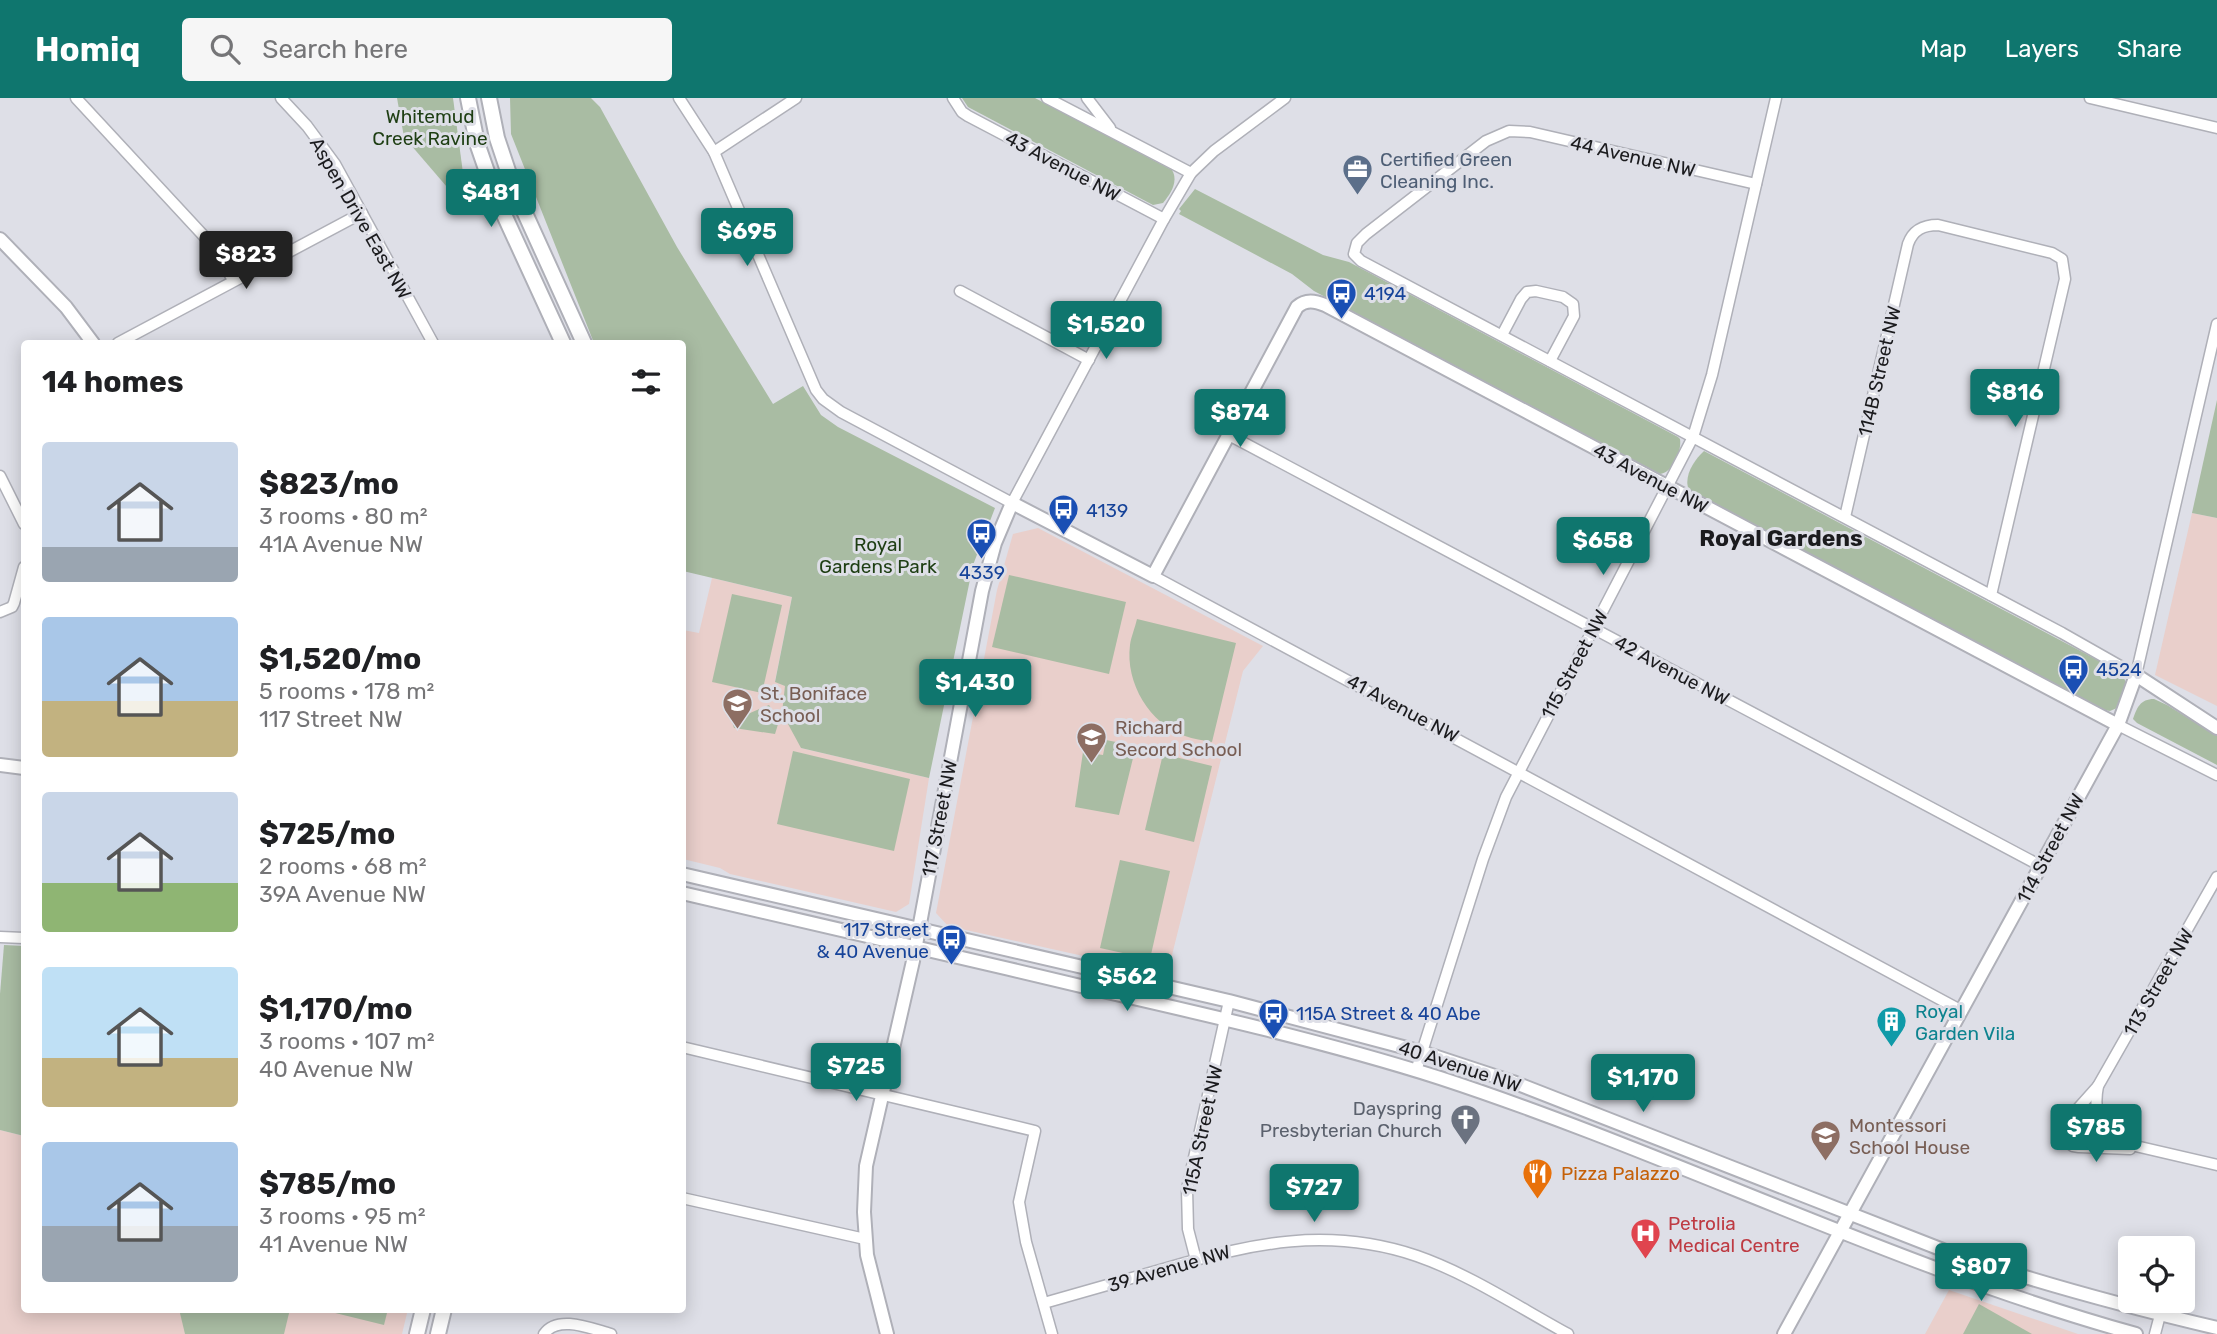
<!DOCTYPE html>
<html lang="en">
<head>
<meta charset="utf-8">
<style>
  body { margin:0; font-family:Rubik,sans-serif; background:#f6f6f6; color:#202124; height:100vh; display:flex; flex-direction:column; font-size:26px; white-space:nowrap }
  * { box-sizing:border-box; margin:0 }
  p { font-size:23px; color:#757577 }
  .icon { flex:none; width:38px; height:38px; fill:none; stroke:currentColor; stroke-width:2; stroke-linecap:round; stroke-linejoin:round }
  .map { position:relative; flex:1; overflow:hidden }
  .sheet { position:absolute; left:21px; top:242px; width:665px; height:973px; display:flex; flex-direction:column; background:#fff; border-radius:7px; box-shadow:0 4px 18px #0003 }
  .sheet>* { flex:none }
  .fabs { position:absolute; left:2118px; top:1138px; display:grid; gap:14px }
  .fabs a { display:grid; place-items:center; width:77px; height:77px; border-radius:7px; background:#fff; box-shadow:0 4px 18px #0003; font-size:35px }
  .price { position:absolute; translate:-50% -60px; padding:0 16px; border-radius:7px; background:#0f766e; color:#fff; font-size:23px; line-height:46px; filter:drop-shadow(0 2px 4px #0008) }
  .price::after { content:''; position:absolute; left:50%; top:42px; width:21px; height:16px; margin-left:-10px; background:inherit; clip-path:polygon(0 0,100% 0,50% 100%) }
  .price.on { background:#222; color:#fff }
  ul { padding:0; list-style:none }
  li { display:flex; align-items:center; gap:21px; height:175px; padding:0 21px }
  li span { display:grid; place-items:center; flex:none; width:196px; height:140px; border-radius:7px; color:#555 }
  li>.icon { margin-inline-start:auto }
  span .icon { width:84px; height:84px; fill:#fffc; stroke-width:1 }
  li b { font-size:30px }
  h2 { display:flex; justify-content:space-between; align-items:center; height:84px; padding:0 21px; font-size:30px }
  header { display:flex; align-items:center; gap:42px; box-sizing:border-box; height:98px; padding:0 35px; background:#0f766e; color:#fff }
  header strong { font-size:33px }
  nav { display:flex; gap:38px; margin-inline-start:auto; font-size:24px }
  .search { width:490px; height:63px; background:#f6f6f6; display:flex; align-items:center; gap:18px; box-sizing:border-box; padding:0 24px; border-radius:7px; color:#757577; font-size:26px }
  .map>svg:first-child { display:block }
  .education { fill:#e9cfcb }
  .green { fill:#a9bca3 }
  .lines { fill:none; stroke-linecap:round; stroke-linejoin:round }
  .minor-casing { stroke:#afb0b8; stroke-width:13 }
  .tertiary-casing { stroke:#afb0b8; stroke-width:16 }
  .secondary-casing { stroke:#afb0b8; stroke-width:18 }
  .minor { stroke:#fff; stroke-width:10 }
  .tertiary { stroke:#fff; stroke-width:12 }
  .secondary { stroke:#fff; stroke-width:14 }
  .labels { text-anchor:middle; stroke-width:6; stroke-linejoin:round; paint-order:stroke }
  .park-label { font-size:19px; fill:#1e3e13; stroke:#dedfe7 }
  .street-label { font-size:19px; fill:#1b1b1e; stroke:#dedfe7 }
  .service-label { font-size:19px; fill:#4e5e75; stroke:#dedfe7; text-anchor:start }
  .transit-label { font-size:19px; fill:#164399; stroke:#dedfe7; text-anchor:start }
  .education-label { font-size:19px; fill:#785e54; stroke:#dedfe7; text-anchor:start }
  .culture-label { font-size:19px; fill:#0d838f; stroke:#dedfe7; text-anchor:start }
  .worship-label { font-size:19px; fill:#5b616d; stroke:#dedfe7; text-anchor:end }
  .food-label { font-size:19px; fill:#c56008; stroke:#dedfe7; text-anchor:start }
  .health-label { font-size:19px; fill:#be3a42; stroke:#dedfe7; text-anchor:start }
  .quarter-label { font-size:23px; font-weight:bold; fill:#1b1b1e; stroke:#dedfe7 }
</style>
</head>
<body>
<header>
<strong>Homiq</strong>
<div class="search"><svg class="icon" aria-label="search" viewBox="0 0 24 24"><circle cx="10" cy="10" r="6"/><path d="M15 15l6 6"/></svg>Search here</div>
<nav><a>Map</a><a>Layers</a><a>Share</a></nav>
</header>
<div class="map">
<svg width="2217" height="1236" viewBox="0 0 2217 1236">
  <rect width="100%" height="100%" fill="#dedfe7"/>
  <!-- education -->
  <g class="education">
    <path d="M2192 415 2217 420V608L2155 577Z"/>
    <path d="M1038 430 1263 548 1243 573 1168 873 1146 872 948 828 936 815 997 492 1013 436Z"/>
    <path d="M712 480 792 499 775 583 785 588 801 650 929 680 909 806 896 814 730 776 720 770 683 761V532L699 535Z"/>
    <path d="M0 1032 24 1038V1211H408L402 1236H0Z"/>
    <path d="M1949 1192 2078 1236H1925Z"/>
  </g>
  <!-- green -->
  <g class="green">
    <path d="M397 0H453L465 90 453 96 404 39Z"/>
    <path d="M510 0H591L600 9 677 149 773 306 803 288 821 317 838 329 995 410 973 467 929 680 801 650 782 615 785 588 775 584 792 499 683 473 682 245H594L511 36Z"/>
    <path d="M962 0H1035L1172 72C1179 84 1170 96 1163 105L1153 107 968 9Z"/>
    <path d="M1195 91 1323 157 1349 164 1678 339 1680 341C1682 353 1673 375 1660 376L1314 193 1292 176 1179 116 1181 113 1179 111Z"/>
    <path d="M2217 302V420L2192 415Z"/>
    <path d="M1704 353 2122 575 2126 585 2117 610 2110 613 2104 612 1689 392C1683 379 1694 362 1704 353Z"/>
    <path d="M1009 477 1126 504 1109 576 992 549Z"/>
    <path d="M732 496 782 507 762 595 712 584Z"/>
    <path d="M1137 521 1236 545 1212 644C1203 642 1193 641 1185 638 1150 626 1125 585 1130 547 1131 539 1135 530 1137 521Z"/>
    <path d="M2154 601 2167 607 2217 638V667L2137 625 2133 621C2137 610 2140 601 2154 601Z"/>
    <path d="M769 607 779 623 775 636 734 630 728 611 750 615Z"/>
    <path d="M1106 642 1136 648 1119 717 1075 709 1083 654 1103 657Z"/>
    <path d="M793 653 910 681 894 753 777 726Z"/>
    <path d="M1163 656 1212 668 1194 744 1145 732Z"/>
    <path d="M1120 762 1170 773 1150 861 1100 850Z"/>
    <path d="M4 847 24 848V1038L0 1032V896Z"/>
    <circle cx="2083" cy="1031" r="14"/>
    <path d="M1979 1206 2032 1236H1963Z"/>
    <path d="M179 1211H290L284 1236H185Z"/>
    <path d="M319 1211H388L384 1227Z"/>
  </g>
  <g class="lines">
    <defs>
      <g id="minor">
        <path d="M76 0 214 149 233 182"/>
        <path d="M281 0 307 28 335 66 433 245"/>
        <path d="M679 0 714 54 816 292 823 301 841 314 1012 405 1164 121 1191 75 1214 53 1285 0"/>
        <path d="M953 0 962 14 968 18 1164 121"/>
        <path d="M1047 0 1191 75"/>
        <path d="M1087 0 1110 30"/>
        <path d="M2090 0 2217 30"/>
        <path d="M714 54 796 0"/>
        <path d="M1756 86 1530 34 1509 33 1486 43 1366 136 1357 145 1354 156 1361 163 2062 535 2136 577 2217 226"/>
        <path d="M960 193 1089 262"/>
        <path d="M1502 237 1521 201 1527 194 1536 193 1563 199 1573 206 1574 218 1550 263"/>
        <path d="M118 245 362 115"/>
        <path d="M1229 337 2041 768"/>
        <path d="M0 378 24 426"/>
        <path d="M1845 419 1908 146C1913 132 1923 127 1938 127L2052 155 2062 161 2065 181 1991 497"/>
        <path d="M1153 478 1962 913"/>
        <path d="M0 514 12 509 14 505 24 469"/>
        <path d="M2118 627 2217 677"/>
        <path d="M2217 779 2098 988C2094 1008 2097 1030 2114 1043L2217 1067"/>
        <path d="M0 839 24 840"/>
        <path d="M682 949 1035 1033 1019 1104 1026 1144 1052 1236"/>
        <path d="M1416 973 1483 761 1506 699 1693 339 1712 277 1776 0"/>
        <path d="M2098 988 2064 1026V1041L2073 1048 2079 1049 2130 1051"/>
        <path d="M682 1100 865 1141"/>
        <path d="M1196 1162 1188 1131 1187 1091 1229 903"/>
        <path d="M1044 1205C1085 1193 1126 1182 1167 1170 1253 1145 1328 1128 1417 1158 1469 1176 1520 1210 1568 1236"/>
        <path d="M544 1236C558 1216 592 1231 611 1236"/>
        <path d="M2155 1236 2160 1217"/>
      </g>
      <g id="tertiary">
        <path d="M0 141 66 209 93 245"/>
        <path d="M0 667 24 670"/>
        <path d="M682 776 1229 903 1422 954 1513 984 1943 1152C2033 1184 2124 1208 2217 1230"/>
        <path d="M682 795C817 826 951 857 1085 889 1204 916 1323 943 1440 980 1675 1057 1897 1170 2136 1236"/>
        <path d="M887 1236 867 1157 864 1114 866 1068 913 863 982 493 995 445 1012 405 1153 478 1297 209C1306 201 1315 203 1325 207L2118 627"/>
        <path d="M1784 1236 2118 627 2136 577 2217 630"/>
      </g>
      <g id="secondary">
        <path d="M468 0 477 45 495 97 563 245"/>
        <path d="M489 0 497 40 514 91 584 245"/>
        <path d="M417 1236 423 1211"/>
        <path d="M438 1236 444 1211"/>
      </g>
    </defs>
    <!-- minor casing -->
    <use href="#minor" class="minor-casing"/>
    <!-- tertiary casing -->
    <use href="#tertiary" class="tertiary-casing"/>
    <!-- secondary casing -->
    <use href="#secondary" class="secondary-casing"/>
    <!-- minor -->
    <use href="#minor" class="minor"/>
    <!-- tertiary -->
    <use href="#tertiary" class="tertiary"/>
    <!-- secondary -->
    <use href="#secondary" class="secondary"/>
  </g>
  <!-- icons -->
  <defs>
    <symbol id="office-pin" viewBox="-11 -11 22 30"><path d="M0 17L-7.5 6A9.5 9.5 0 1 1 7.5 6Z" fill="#5c6f8a" stroke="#dedfe7"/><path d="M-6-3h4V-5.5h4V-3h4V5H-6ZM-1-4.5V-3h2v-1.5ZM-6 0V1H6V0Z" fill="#fff"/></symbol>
    <symbol id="bus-pin" viewBox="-11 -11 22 30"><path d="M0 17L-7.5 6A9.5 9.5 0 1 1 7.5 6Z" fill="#1a4fb4" stroke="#dedfe7"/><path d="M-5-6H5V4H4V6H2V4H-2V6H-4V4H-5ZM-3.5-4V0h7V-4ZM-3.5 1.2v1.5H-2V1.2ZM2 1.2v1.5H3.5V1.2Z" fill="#fff"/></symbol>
    <symbol id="school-pin" viewBox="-11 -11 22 30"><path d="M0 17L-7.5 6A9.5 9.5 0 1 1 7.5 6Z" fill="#8d6e63" stroke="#dedfe7"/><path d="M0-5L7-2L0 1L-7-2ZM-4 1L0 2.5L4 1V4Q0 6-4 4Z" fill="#fff"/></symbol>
    <symbol id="building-pin" viewBox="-11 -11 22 30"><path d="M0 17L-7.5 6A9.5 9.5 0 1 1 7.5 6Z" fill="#0f9aa8" stroke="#dedfe7"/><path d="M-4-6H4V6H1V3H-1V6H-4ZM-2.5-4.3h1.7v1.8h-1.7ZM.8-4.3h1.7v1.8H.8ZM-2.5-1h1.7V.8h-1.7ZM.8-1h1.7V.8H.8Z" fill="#fff"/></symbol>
    <symbol id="church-pin" viewBox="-11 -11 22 30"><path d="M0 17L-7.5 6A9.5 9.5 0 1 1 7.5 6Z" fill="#6b7280" stroke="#dedfe7"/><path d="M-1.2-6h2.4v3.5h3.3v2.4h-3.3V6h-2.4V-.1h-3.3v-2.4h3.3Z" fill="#fff"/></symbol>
    <symbol id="restaurant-pin" viewBox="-11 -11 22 30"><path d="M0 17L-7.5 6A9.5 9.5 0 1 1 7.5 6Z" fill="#e8710a" stroke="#dedfe7"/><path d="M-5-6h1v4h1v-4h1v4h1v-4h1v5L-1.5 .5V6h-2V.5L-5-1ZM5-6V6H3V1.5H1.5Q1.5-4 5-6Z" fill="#fff"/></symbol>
    <symbol id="hospital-pin" viewBox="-11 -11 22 30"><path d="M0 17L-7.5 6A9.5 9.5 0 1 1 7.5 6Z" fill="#e0444e" stroke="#dedfe7"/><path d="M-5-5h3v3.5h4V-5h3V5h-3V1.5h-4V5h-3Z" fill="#fff"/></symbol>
  </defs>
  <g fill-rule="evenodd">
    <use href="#office-pin" x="1340" y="54" width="35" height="47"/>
    <use href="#bus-pin" x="1324" y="178" width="35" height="47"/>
    <use href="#bus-pin" x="1046" y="394" width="35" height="47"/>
    <use href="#bus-pin" x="964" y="418" width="35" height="47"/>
    <use href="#bus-pin" x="2056" y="554" width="35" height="47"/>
    <use href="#school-pin" x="720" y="588" width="35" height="47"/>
    <use href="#school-pin" x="1074" y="622" width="35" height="47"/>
    <use href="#bus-pin" x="934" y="824" width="35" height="47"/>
    <use href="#bus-pin" x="1256" y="898" width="35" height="47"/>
    <use href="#building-pin" x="1874" y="906" width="35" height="47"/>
    <use href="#church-pin" x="1448" y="1004" width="35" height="47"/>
    <use href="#school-pin" x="1808" y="1020" width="35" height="47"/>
    <use href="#restaurant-pin" x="1520" y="1058" width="35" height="47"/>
    <use href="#hospital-pin" x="1628" y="1118" width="35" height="47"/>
  </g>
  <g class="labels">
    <!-- park labels -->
    <g class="park-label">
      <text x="430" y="25">Whitemud<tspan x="430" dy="22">Creek Ravine</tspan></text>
      <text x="878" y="453">Royal<tspan x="878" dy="22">Gardens Park</tspan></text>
    </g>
    <!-- street labels -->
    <g class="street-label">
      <text transform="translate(1633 58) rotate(13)" y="7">44 Avenue NW</text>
      <text transform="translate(1063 68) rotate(28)" y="7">43 Avenue NW</text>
      <text transform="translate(361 120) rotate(60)" y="7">Aspen Drive East NW</text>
      <text transform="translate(1879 273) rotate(-77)" y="7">114B Street NW</text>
      <text transform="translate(1651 380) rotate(28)" y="7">43 Avenue NW</text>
      <text transform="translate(1574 566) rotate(-62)" y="7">115 Street NW</text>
      <text transform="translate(1672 572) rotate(28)" y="7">42 Avenue NW</text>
      <text transform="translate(1403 610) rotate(28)" y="7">41 Avenue NW</text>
      <text transform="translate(939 720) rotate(-79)" y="7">117 Street NW</text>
      <text transform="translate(2050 750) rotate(-62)" y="7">114 Street NW</text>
      <text transform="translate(2158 884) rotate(-60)" y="7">113 Street NW</text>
      <text transform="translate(1460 968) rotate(18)" y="7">40 Avenue NW</text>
      <text transform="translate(1202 1032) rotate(-78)" y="7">115A Street NW</text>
      <text transform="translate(1169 1170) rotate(-16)" y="7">39 Avenue NW</text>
    </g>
    <!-- service labels -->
    <g class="service-label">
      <text x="1380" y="68">Certified Green<tspan x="1380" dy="22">Cleaning Inc.</tspan></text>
    </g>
    <!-- transit labels -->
    <g class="transit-label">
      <text x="1364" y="202">4194</text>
      <text x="1086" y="419">4139</text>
      <text x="982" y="481" text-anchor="middle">4339</text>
      <text x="2096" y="578">4524</text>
      <text x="929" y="838" text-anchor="end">117 Street<tspan x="929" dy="22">&amp; 40 Avenue</tspan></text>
      <text x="1296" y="922">115A Street &amp; 40 Abe</text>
    </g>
    <!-- education labels -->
    <g class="education-label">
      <text x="760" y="602">St. Boniface<tspan x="760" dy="22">School</tspan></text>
      <text x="1115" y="636">Richard<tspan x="1115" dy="22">Secord School</tspan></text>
      <text x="1849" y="1034">Montessori<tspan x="1849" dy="22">School House</tspan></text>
    </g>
    <!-- culture labels -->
    <g class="culture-label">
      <text x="1915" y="920">Royal<tspan x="1915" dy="22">Garden Vila</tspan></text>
    </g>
    <!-- worship labels -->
    <g class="worship-label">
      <text x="1442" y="1017">Dayspring<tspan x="1442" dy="22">Presbyterian Church</tspan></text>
    </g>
    <!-- food labels -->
    <g class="food-label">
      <text x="1561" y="1082">Pizza Palazzo</text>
    </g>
    <!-- health labels -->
    <g class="health-label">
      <text x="1668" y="1132">Petrolia<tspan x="1668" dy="22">Medical Centre</tspan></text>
    </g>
    <!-- quarter labels -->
    <g class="quarter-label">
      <text x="1781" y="448">Royal Gardens</text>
    </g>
  </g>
</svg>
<div class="fabs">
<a><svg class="icon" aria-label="locate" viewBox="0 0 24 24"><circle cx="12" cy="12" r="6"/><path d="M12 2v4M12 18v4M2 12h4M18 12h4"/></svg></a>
</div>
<b class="price" style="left:491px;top:131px">$481</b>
<b class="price" style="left:747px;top:170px">$695</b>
<b class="price on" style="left:246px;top:193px">$823</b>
<b class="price" style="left:1106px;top:263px">$1,520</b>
<b class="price" style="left:2015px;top:331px">$816</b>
<b class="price" style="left:1240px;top:351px">$874</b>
<b class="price" style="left:1603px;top:479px">$658</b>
<b class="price" style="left:975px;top:621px">$1,430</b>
<b class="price" style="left:1127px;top:915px">$562</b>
<b class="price" style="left:856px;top:1005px">$725</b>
<b class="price" style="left:1643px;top:1016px">$1,170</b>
<b class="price" style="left:2096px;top:1066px">$785</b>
<b class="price" style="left:1314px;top:1126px">$727</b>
<b class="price" style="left:1981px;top:1205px">$807</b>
<section class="sheet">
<h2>14 homes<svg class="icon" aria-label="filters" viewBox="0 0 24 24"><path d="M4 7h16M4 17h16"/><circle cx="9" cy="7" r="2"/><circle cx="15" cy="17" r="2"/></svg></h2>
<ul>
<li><span style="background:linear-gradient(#c9d6e8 75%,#9aa5b1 0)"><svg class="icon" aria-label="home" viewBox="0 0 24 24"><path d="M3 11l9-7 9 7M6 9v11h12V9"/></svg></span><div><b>$823/mo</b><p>3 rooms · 80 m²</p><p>41A Avenue NW</p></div></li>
<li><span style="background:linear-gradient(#a9c7e8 60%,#c2b280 0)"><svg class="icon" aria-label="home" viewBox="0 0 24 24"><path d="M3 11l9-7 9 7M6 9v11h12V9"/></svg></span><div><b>$1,520/mo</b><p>5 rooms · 178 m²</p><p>117 Street NW</p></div></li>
<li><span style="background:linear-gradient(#c9d6e8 65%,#8fb573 0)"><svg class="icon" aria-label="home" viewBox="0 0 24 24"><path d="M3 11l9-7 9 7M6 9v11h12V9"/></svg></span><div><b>$725/mo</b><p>2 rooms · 68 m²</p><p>39A Avenue NW</p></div></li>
<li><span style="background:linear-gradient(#bfe0f5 65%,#c2b280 0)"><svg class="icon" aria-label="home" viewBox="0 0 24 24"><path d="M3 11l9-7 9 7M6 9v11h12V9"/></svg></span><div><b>$1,170/mo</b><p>3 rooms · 107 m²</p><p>40 Avenue NW</p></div></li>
<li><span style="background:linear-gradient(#a9c7e8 60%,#9aa5b1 0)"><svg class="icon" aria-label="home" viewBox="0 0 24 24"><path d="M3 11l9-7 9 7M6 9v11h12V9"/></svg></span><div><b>$785/mo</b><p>3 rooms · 95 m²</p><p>41 Avenue NW</p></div></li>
</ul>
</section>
</div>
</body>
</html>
